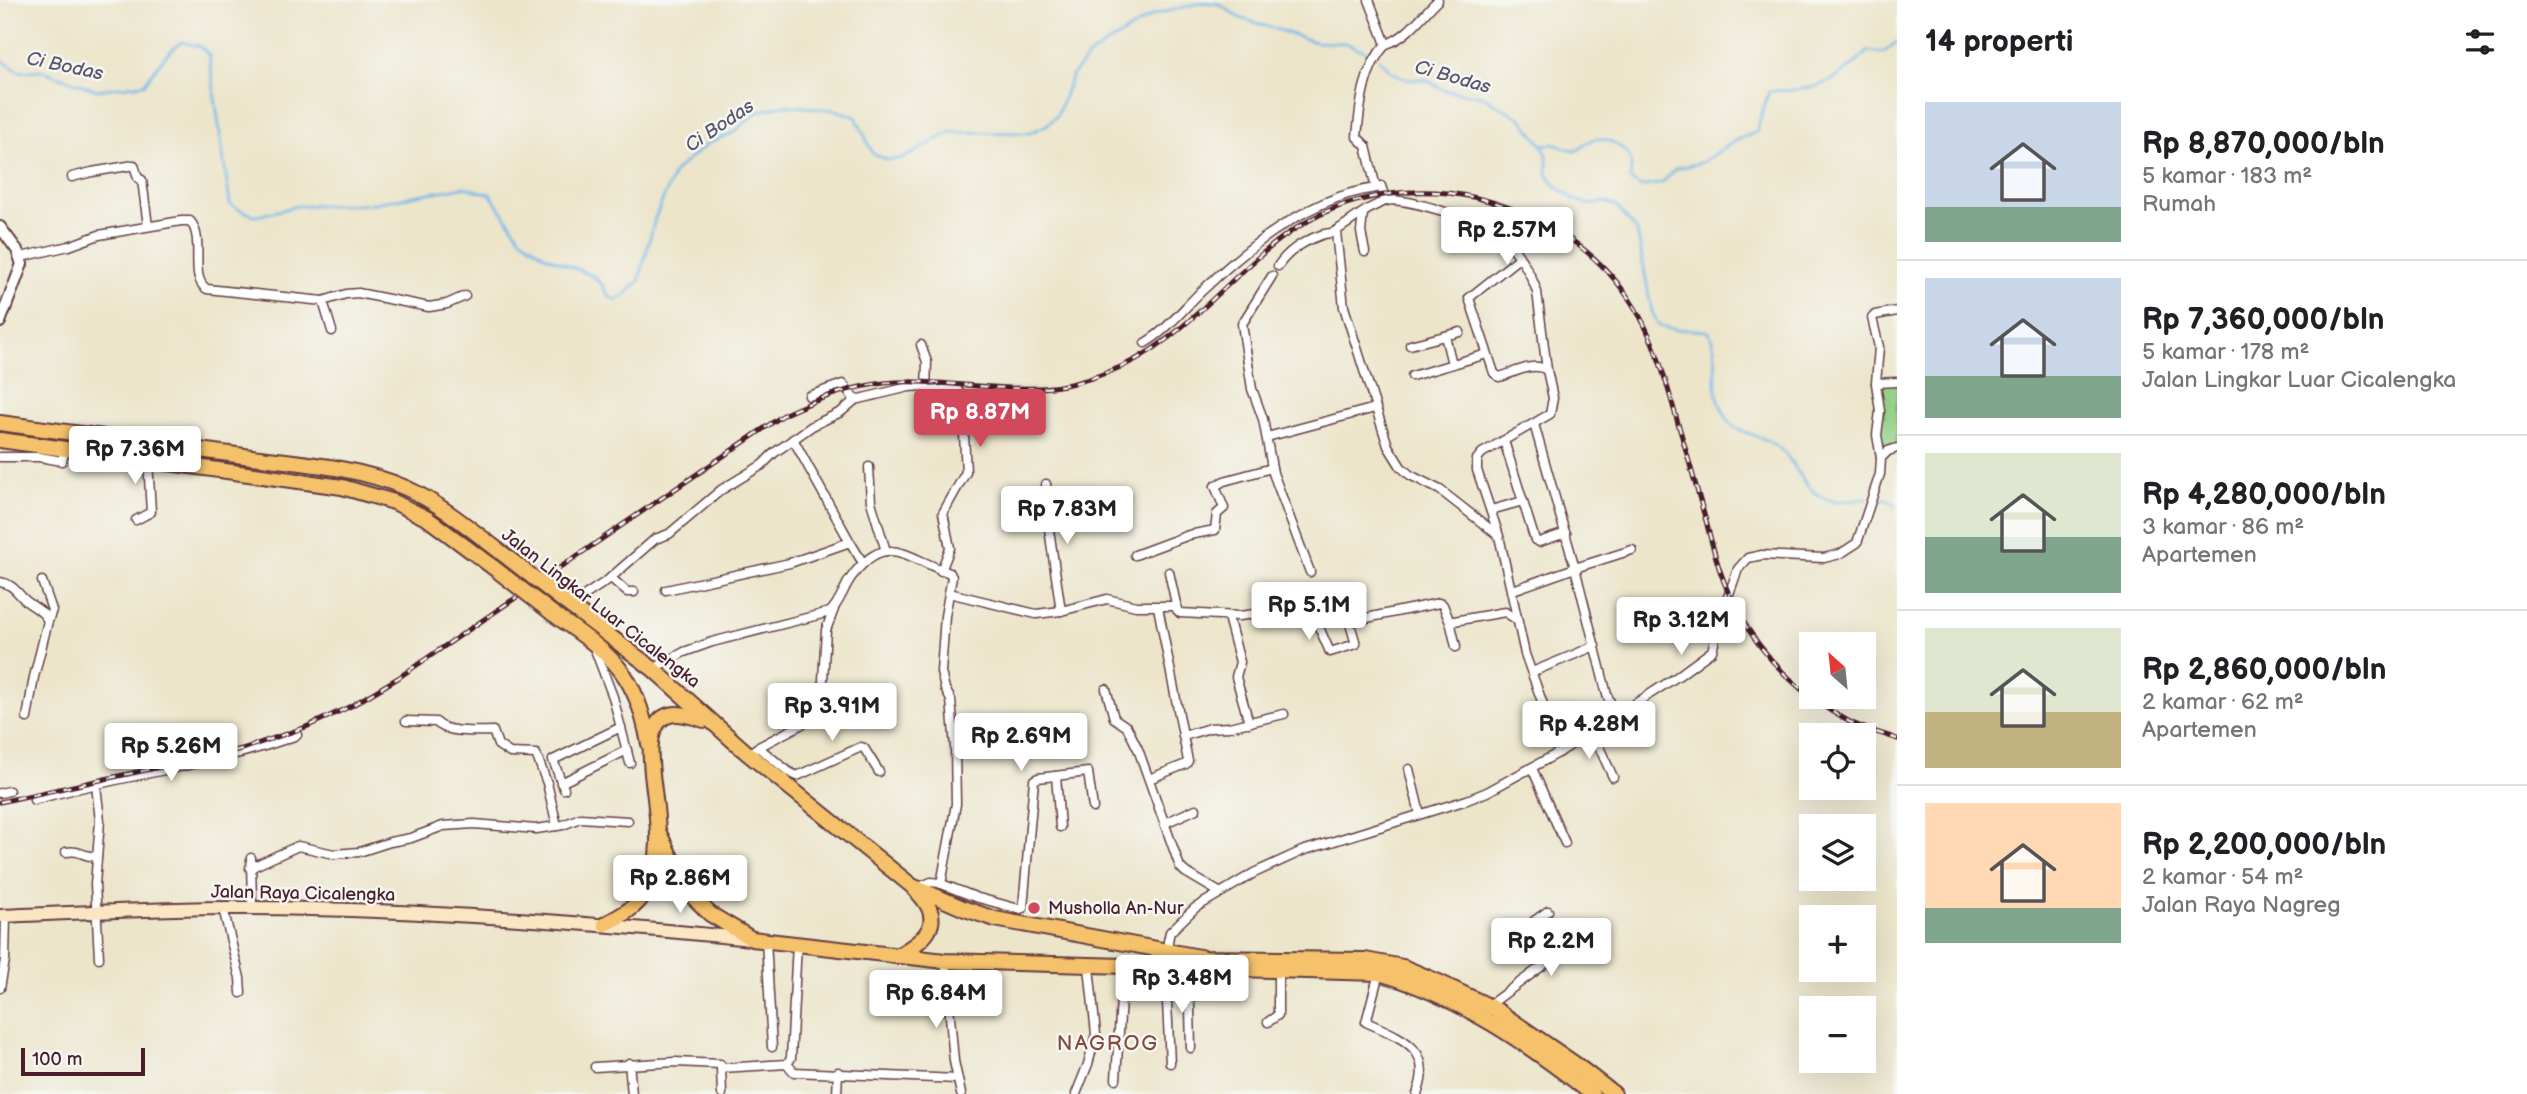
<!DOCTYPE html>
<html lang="id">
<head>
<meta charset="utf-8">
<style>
  body { margin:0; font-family:"Balsamiq Sans",sans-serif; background:#f2f2f2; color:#202124; height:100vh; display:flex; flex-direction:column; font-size:26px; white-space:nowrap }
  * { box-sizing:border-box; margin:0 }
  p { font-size:23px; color:#757577 }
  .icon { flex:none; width:38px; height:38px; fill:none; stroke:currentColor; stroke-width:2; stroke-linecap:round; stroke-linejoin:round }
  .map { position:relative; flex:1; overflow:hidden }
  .drawer { display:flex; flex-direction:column; background:#fff; width:630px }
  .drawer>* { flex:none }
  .needle { width:46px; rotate:333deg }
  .buttons { position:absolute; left:1799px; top:632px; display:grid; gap:14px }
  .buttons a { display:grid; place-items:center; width:77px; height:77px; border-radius:0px; background:#fff; box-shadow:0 7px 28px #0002; font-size:35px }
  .scale { position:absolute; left:21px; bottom:18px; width:124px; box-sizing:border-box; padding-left:7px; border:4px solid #4a1f2b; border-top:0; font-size:19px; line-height:24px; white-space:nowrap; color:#4a1f2b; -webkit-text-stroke:5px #f6f6f2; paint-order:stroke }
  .price { position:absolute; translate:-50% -60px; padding:0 16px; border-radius:7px; background:#fff; color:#222; font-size:23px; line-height:46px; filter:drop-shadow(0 2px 4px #0008) }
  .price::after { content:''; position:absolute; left:50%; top:42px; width:21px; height:16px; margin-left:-10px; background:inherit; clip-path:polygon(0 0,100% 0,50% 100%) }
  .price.selected { background:#d1495b; color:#fff }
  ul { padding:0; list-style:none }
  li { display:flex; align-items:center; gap:21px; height:175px; padding:0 28px }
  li+li { border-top:2px solid #e0e0e0 }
  li span { display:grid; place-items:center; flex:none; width:196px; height:140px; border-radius:0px; color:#555 }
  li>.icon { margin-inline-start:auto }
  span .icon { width:84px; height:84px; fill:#fffc; stroke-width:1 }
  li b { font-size:30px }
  h2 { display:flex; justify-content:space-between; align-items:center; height:84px; padding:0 28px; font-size:30px }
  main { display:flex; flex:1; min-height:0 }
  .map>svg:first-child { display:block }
  .green { fill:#92cf84; stroke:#6e7758; stroke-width:2 }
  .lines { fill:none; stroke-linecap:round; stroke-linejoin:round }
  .stream { stroke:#74b8ea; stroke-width:2.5 }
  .minor-casing { stroke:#623d43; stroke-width:11 }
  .tertiary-casing { stroke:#623d43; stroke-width:14 }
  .secondary-casing { stroke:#623d43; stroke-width:16 }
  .trunk-casing { stroke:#623d43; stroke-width:18 }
  .minor { stroke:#fff; stroke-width:8 }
  .tertiary { stroke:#fff; stroke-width:10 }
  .secondary { stroke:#fbe6c4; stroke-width:12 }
  .trunk { stroke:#f5c16b; stroke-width:14 }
  .rail-casing { stroke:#4a1f2b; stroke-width:5 }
  .rail { stroke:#f6f6f2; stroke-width:2.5; stroke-dasharray:8; stroke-linecap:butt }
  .trunk-bridge-casing { stroke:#623d43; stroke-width:18; stroke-linecap:butt }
  .trunk-bridge { stroke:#f5c16b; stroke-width:14 }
  .poi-dot { fill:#d1495b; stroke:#f6f6f2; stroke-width:2.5 }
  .labels { text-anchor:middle; stroke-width:5; stroke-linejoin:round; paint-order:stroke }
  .street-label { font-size:18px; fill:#4a1f2b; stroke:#f6f6f2 }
  .poi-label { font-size:18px; fill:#4a1f2b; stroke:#f6f6f2; text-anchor:start }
  .water-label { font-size:19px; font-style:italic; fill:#59556e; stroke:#f6f6f2 }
  .quarter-label { font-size:21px; letter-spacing:2px; fill:#814b42; stroke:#f6f6f2 }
</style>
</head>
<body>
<main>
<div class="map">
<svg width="1897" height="1094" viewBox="0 0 1897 1094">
  <rect width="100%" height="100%" fill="#f6f6f2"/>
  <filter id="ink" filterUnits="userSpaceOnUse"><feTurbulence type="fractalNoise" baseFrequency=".0143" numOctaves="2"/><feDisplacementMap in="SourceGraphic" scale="14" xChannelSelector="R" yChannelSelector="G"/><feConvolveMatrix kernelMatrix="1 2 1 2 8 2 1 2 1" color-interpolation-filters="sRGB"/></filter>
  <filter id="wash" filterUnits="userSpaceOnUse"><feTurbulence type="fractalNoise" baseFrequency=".00686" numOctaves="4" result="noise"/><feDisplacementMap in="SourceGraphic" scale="28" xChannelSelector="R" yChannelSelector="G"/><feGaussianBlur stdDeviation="1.57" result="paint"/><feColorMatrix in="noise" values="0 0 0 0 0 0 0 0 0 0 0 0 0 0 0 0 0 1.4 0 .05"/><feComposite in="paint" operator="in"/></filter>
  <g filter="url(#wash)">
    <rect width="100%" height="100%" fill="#ece5ca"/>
    <!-- green -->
    <path class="green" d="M1897 382V448L1881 458 1876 383Z"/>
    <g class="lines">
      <!-- stream -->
      <g class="stream">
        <path d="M0 59 20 72 40 70 97 90 144 84 166 55 181 42 199 46 209 55 230 204 238 209 257 216 297 206 368 204 464 187 490 194 521 238 546 256 593 276 603 286 608 296 616 300 625 295 639 281 655 218 675 171 708 143 733 133 757 112 784 105 836 110 856 117 873 154 888 160 904 158 951 132 1029 133 1047 125 1057 115 1072 75 1091 54 1153 15 1204 2 1219 4 1240 18 1291 34 1315 42 1346 43 1374 55"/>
        <path d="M1379 59 1391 71 1406 79 1426 80 1444 90 1482 96 1522 119 1542 145 1547 155V173L1554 184 1575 200 1591 205 1605 202 1617 207 1637 231 1652 312 1659 326C1676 332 1692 328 1709 332 1720 355 1712 378 1719 401 1733 441 1748 427 1775 445 1796 458 1799 488 1826 499 1837 504 1855 499 1868 499"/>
        <path d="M1542 145 1553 144 1576 151C1583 148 1588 140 1595 139 1608 137 1630 149 1631 163 1632 168 1630 174 1630 180L1641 187 1662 183 1675 169 1703 162 1733 142 1756 132 1769 91C1818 91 1834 84 1869 51L1883 53 1897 42"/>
        <path d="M1875 499H1886L1897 506"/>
      </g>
    </g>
  </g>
  <g filter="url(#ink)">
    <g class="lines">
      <defs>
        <g id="minor">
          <path d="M1369 0 1386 44C1363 69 1360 105 1357 137L1366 146 1376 188 1381 186 1386 201"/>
          <path d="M1386 44C1407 38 1423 14 1438 0"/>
          <path d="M72 177 92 172 134 165 138 178 142 180 148 226"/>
          <path d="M1363 213 1361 232 1365 252"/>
          <path d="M21 257 69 246 99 235 181 221H190C206 239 188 278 207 289L323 301 346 294 358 293 429 307 447 304 465 296"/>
          <path d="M1278 266C1288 251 1304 241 1321 235 1325 233 1332 234 1336 231 1352 221 1369 206 1386 201 1404 196 1485 223 1499 234 1515 246 1531 273 1537 292L1547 370"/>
          <path d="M1272 276 1242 324 1252 389 1263 419 1273 473 1310 572"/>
          <path d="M323 301 332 331"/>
          <path d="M1897 311 1875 315 1872 318 1879 347 1876 383 1897 382"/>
          <path d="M1445 336 1452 364"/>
          <path d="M1145 343C1169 329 1185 306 1205 288 1250 245 1312 196 1376 188"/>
          <path d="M921 345 927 362 926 389 929 391 957 389 962 397 966 472 943 513 950 548 941 571"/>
          <path d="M1410 345 1460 332"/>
          <path d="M1412 376 1487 354"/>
          <path d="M1876 383 1880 411 1877 435 1881 458"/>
          <path d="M809 396 843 384 855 400"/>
          <path d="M1267 437 1375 408"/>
          <path d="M793 439 850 542"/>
          <path d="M1504 441 1535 540 1539 542 1566 533"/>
          <path d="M0 457H39L62 461 65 449"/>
          <path d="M869 467 871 502 886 551"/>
          <path d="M1046 484 1049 529 1061 611"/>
          <path d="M1491 510 1523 501"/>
          <path d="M136 520 151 512 148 460"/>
          <path d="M1498 533 1477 470V459L1482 453 1550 414 1553 398 1547 370C1532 361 1515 373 1499 377L1494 373 1469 298 1519 258"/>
          <path d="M1135 555 1189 535 1215 530 1217 514 1224 508 1215 486 1224 481 1272 468"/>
          <path d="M611 578 627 592H634"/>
          <path d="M42 581 52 610 48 621"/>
          <path d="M0 582C12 584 15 590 23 598 31 607 43 609 48 621L34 677 27 718"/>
          <path d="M666 590 790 563 850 542 863 563"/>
          <path d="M1513 590 1575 568 1534 424"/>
          <path d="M949 593 1036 614 1061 611 1107 599 1136 606H1174L1176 604 1169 572"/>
          <path d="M1176 604 1177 610 1180 613 1239 616 1310 607 1330 652 1356 644 1350 624 1352 621 1439 603 1443 605 1451 625"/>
          <path d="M570 605 608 580 655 539 669 534 721 490 762 465 774 453 812 426 841 412 855 400 909 387 925 386"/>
          <path d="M1228 617 1240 662 1236 677 1249 723"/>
          <path d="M594 647 613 697 630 763"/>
          <path d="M1456 647 1451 625 1454 621 1505 612 1517 620"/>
          <path d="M653 669 684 652 712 642 830 612C839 604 843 590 850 579 886 529 905 558 950 573L952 577 945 616 941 672 945 689 951 700 955 747 956 804 941 884"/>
          <path d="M1532 672 1595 646"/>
          <path d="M823 680 826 630 834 609"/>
          <path d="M1106 689 1114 718 1127 727 1138 749 1180 867 1185 872 1219 892"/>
          <path d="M1616 716 1607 695 1575 568 1632 550"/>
          <path d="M406 721 436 722C447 734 477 731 493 731L498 745 510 753 536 754 547 783 557 826"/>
          <path d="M1592 732 1613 777"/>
          <path d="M1183 736 1210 728 1229 727 1284 714"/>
          <path d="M758 747 789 772 797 776 861 747 864 748 879 772"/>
          <path d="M755 749 825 712"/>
          <path d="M1560 752 1678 676 1712 651 1720 619 1738 569 1748 558 1762 555 1824 558 1840 554 1857 543 1880 474 1881 458 1888 451 1897 448"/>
          <path d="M1532 768 1565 843"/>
          <path d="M1409 769 1420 814"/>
          <path d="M1056 776 1060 827"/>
          <path d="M1149 779 1186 764 1188 761 1158 607"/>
          <path d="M561 783 627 750"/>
          <path d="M96 785 100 821 95 884 99 958"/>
          <path d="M564 789 553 760 621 727"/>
          <path d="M0 793 9 791"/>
          <path d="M34 800C121 774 212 767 297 735"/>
          <path d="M1165 823 1196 809"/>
          <path d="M66 852C83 849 82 858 96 856"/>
          <path d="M251 858 252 908"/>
          <path d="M250 868 298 846 334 854 359 852 390 842 411 838 443 826 474 824 536 829 563 825 580 818 628 821"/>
          <path d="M917 888 931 882 939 883 975 897 1019 909 1023 908 1034 780 1038 778 1088 772 1093 808"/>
          <path d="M223 908 240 978 241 993"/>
          <path d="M766 940 772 1047"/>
          <path d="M945 961 954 1061 961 1094"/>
          <path d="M1189 969 1191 1048"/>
          <path d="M1379 973 1366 1022C1401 1038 1435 1048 1417 1094"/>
          <path d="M0 988 5 960 6 916"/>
          <path d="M1488 1006 1553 958V952L1534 921 1548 911"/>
          <path d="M1268 1022 1278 1015V971"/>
          <path d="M629 1063 632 1094"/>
          <path d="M1170 1063 1167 1002 1168 941 1170 932 1195 908 1254 873 1302 851 1467 800 1487 792 1560 752 1525 654 1499 536 1440 490 1410 475 1401 467 1388 446 1344 307 1336 232"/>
          <path d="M787 1064 794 1072 958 1079"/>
          <path d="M595 1067 675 1062 720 1064 721 1068"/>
          <path d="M1116 1079 1123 967"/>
          <path d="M722 1094 721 1068 787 1064 791 1058 797 944"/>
          <path d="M837 1094 838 1072"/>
          <path d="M1076 1094 1088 1064 1096 1034 1089 967"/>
        </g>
        <path id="tertiary" d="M0 227 17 250 22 264 0 322"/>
        <path id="secondary" d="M0 916C83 913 166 907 249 908 417 909 584 922 751 939"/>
        <g id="trunk">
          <path d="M0 423C81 434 163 445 244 456 297 463 356 466 406 488 441 504 473 531 503 554"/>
          <path d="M0 440 342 487 394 502 428 519 494 568"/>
          <path d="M561 599 653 669 747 753 912 886 965 909 995 919 1205 958 1365 960 1403 967 1441 983 1495 1009 1575 1064 1614 1094"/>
          <path d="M552 613C611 655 635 669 649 744"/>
          <path d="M658 831 688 892 710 914 752 939 945 961 1379 973C1459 996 1527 1043 1592 1094"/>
          <path d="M605 924C621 916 637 907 646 891 666 856 656 811 652 774 651 760 648 739 656 726 666 707 689 715 704 720"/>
          <path d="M897 956C928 939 947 920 915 890"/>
        </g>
      </defs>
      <!-- minor casing -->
      <use href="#minor" class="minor-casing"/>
      <!-- tertiary casing -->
      <use href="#tertiary" class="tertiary-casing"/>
      <!-- secondary casing -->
      <use href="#secondary" class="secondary-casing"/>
      <!-- trunk casing -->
      <use href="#trunk" class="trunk-casing"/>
      <!-- minor -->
      <use href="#minor" class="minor"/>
      <!-- tertiary -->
      <use href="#tertiary" class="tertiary"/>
      <!-- secondary -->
      <use href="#secondary" class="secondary"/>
      <!-- trunk -->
      <use href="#trunk" class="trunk"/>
      <defs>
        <path id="rail" d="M0 802 242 749 306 727 351 706 398 678 785 414C818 399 848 387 884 383 936 378 989 391 1041 388 1063 387 1085 381 1106 373 1204 338 1251 229 1356 201 1413 185 1469 190 1523 213 1569 233 1609 265 1635 308 1656 342 1666 382 1677 420 1687 453 1696 487 1706 521 1714 552 1722 584 1738 612 1763 658 1802 696 1848 721 1863 729 1881 733 1897 739"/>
      </defs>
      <!-- rail casing -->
      <use href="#rail" class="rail-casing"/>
      <!-- rail -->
      <use href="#rail" class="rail"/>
      <defs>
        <g id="trunk-bridge">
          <path d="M503 554 561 599"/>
          <path d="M494 568 552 613"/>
        </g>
      </defs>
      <!-- trunk-bridge casing -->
      <use href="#trunk-bridge" class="trunk-bridge-casing"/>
      <!-- trunk-bridge -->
      <use href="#trunk-bridge" class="trunk-bridge"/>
    </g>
  </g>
  <!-- markers -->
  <circle class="poi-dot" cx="1034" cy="908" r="7"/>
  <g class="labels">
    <!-- street labels -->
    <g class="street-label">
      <text transform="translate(601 608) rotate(38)" y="6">Jalan Lingkar Luar Cicalengka</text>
      <text transform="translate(303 893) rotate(1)" y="6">Jalan Raya Cicalengka</text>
    </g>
    <!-- poi labels -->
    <g class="poi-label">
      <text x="1048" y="914">Musholla An-Nur</text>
    </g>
    <!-- water labels -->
    <g class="water-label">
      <text transform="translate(65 65) rotate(12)" y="7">Ci Bodas</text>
      <text transform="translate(1453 76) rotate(16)" y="7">Ci Bodas</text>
      <text transform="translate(719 125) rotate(-34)" y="7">Ci Bodas</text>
    </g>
    <!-- quarter labels -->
    <g class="quarter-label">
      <text x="1108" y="1050">NAGROG</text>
    </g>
  </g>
</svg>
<div class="buttons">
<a><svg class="needle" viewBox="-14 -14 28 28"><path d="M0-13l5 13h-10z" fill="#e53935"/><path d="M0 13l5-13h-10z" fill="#757577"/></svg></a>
<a><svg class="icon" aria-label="locate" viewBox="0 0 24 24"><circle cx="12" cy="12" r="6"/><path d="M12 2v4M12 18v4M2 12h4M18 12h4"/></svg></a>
<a><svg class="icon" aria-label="layers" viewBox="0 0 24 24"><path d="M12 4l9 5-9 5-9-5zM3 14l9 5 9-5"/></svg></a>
<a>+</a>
<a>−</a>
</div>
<div class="scale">100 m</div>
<b class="price" style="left:1507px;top:267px">Rp 2.57M</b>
<b class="price selected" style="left:980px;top:449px">Rp 8.87M</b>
<b class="price" style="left:135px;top:486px">Rp 7.36M</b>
<b class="price" style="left:1067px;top:546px">Rp 7.83M</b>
<b class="price" style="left:1309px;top:642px">Rp 5.1M</b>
<b class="price" style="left:1681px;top:657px">Rp 3.12M</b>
<b class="price" style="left:832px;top:743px">Rp 3.91M</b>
<b class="price" style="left:1589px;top:761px">Rp 4.28M</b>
<b class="price" style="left:1021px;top:773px">Rp 2.69M</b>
<b class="price" style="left:171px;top:783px">Rp 5.26M</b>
<b class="price" style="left:680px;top:915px">Rp 2.86M</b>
<b class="price" style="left:1551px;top:978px">Rp 2.2M</b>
<b class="price" style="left:1182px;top:1015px">Rp 3.48M</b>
<b class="price" style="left:936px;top:1030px">Rp 6.84M</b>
</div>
<section class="drawer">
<h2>14 properti<svg class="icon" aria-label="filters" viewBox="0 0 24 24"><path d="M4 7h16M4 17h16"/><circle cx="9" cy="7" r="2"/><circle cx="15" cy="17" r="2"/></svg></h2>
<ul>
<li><span style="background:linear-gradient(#c9d6e8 75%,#7fa58c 0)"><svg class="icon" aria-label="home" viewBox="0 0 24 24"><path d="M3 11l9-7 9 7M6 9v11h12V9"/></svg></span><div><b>Rp 8,870,000/bln</b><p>5 kamar · 183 m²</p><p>Rumah</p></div></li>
<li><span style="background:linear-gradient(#c9d6e8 70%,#7fa58c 0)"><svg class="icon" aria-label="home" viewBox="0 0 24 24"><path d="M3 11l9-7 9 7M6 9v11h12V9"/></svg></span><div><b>Rp 7,360,000/bln</b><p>5 kamar · 178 m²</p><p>Jalan Lingkar Luar Cicalengka</p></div></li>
<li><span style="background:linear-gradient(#dfe7d0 60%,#7fa58c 0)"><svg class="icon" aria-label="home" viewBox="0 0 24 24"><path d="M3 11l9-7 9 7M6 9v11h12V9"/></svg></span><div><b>Rp 4,280,000/bln</b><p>3 kamar · 86 m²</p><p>Apartemen</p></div></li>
<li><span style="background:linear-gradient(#dfe7d0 60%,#c2b280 0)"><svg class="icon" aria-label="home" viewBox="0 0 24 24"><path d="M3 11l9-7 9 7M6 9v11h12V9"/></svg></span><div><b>Rp 2,860,000/bln</b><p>2 kamar · 62 m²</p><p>Apartemen</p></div></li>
<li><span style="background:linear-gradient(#ffd9b3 75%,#7fa58c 0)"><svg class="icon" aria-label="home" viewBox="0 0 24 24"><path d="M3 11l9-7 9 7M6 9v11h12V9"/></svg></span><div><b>Rp 2,200,000/bln</b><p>2 kamar · 54 m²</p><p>Jalan Raya Nagreg</p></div></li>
</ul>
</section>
</main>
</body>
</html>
